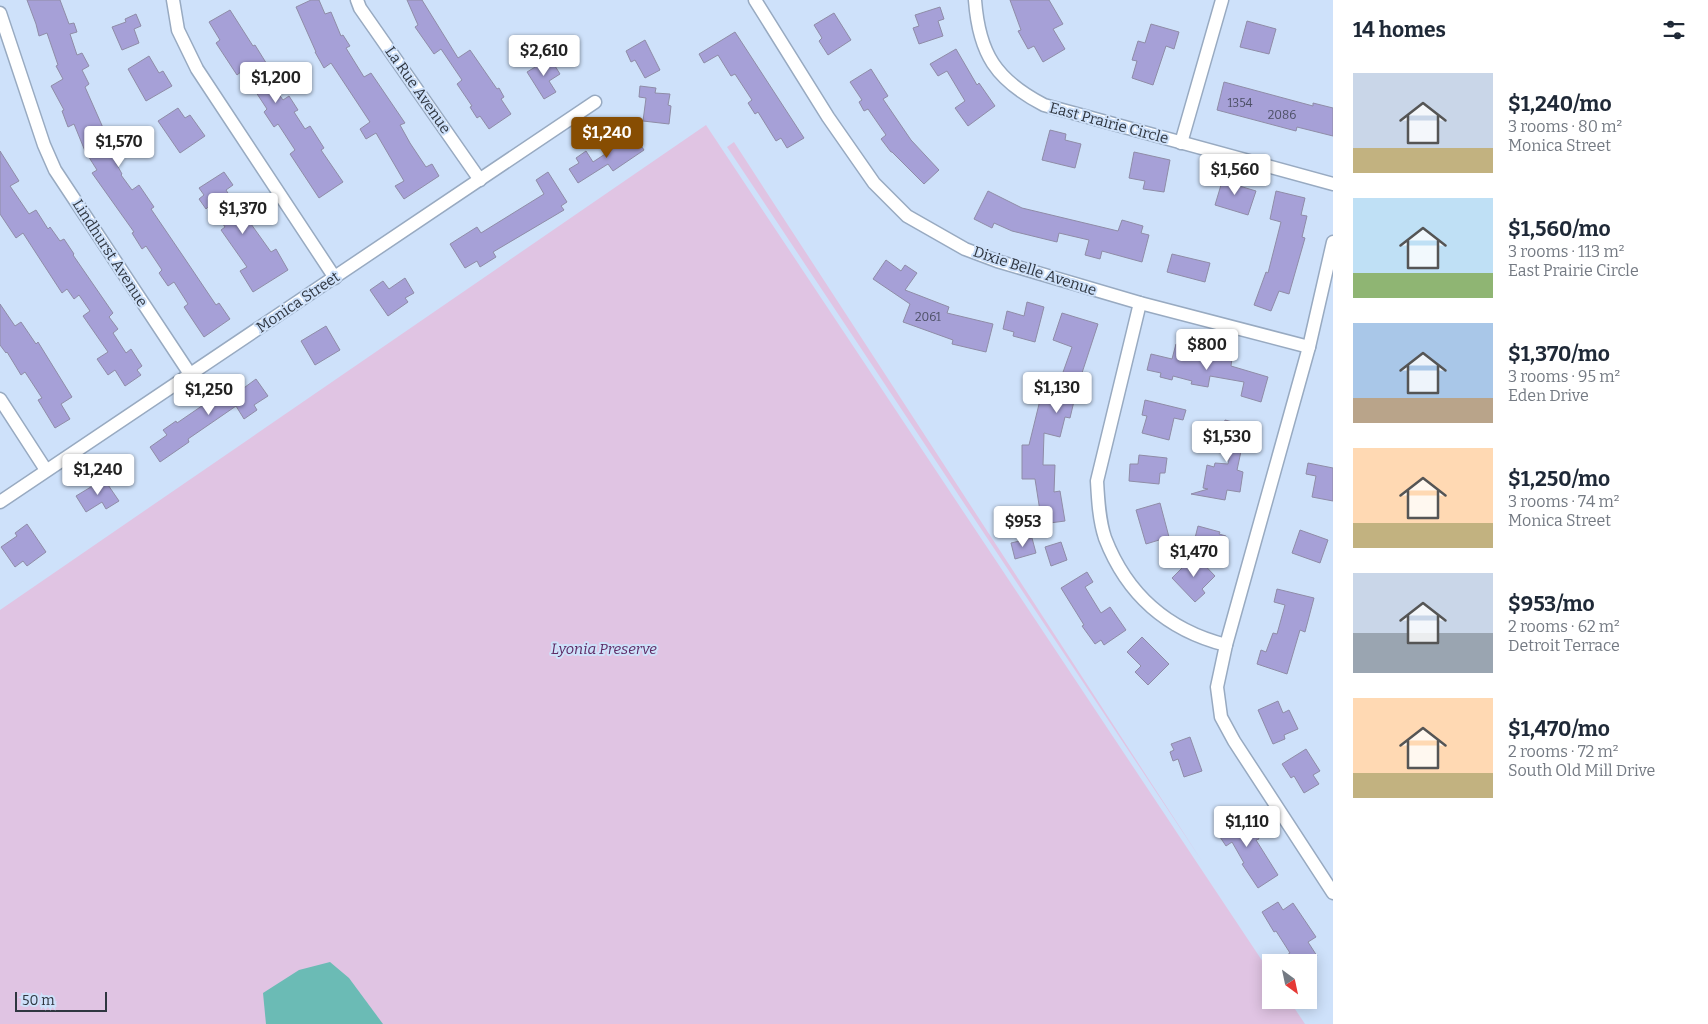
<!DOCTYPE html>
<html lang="en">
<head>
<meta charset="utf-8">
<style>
  body { margin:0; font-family:Bitter,serif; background:#f6f6f7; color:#1f2937; height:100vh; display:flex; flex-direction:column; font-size:19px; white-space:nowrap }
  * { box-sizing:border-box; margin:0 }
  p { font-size:16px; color:#747a83 }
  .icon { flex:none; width:28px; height:28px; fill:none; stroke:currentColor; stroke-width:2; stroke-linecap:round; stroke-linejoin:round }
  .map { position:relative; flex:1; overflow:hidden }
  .side { display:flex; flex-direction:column; background:#fff; width:375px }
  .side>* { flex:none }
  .needle { width:32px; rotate:147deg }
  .controls { position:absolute; left:1262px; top:954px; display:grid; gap:10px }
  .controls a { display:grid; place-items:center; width:55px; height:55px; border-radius:0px; background:#fff; box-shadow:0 2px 12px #0003; font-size:25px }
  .scale { position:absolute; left:15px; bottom:12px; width:92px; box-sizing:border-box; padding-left:5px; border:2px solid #2f3640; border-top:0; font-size:14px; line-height:18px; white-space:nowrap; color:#2f3640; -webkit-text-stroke:4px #cee1fa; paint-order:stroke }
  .price { position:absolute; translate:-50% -42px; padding:0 11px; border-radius:5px; background:#fff; color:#222; font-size:16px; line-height:32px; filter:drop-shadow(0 1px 2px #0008) }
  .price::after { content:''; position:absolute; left:50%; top:30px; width:15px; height:11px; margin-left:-8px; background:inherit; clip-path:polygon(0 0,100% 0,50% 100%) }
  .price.selected { background:#874d02; color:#fff }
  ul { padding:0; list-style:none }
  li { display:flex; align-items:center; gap:15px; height:125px; padding:0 20px }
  li span { display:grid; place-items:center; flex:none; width:140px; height:100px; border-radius:0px; color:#555 }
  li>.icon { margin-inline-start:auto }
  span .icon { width:60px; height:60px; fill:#fffc; stroke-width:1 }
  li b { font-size:21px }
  h2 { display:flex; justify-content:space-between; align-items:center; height:60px; padding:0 20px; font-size:21px }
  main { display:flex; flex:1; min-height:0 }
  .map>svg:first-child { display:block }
  .green { fill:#e0c4e3 }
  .water { fill:#6bbbb5 }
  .building { fill:#a6a0d7; stroke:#8f8ca7 }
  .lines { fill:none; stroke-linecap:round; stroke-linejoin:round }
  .minor-casing { stroke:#98aac1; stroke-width:15 }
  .minor { stroke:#fff; stroke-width:12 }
  .labels { text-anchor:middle; stroke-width:4; stroke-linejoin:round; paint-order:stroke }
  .number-label { font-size:12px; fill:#4d5066 }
  .street-label { font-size:15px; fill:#2f3640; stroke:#cee1fa }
  .park-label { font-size:15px; font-style:italic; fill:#5e2b65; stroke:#cee1fa }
</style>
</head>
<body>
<main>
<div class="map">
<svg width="1333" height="1024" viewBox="0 0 1333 1024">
  <rect width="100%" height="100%" fill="#cee1fa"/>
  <!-- green -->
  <g class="green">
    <path d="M706 125 1271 974V1000H1289L1305 1024H0V610Z"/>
    <path d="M734 142 758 179 1202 861 727 147Z"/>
  </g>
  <!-- water -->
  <path class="water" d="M330 962 349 978 383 1024H266L263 993 299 970Z"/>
  <!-- building -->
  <g class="building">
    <path d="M27 0H60L69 24 74 23 77 32 70 34 77 55 82 53 89 66 82 70 89 84 85 87 104 130 102 131 120 161 116 163 122 174 121 175 132 190 139 185 154 207 151 209 183 256 216 305 219 303 230 319 204 337 184 307 188 304 174 282 168 286 159 273 162 270 146 246 142 249 132 233 134 232 92 173 97 170 85 151 74 124 68 127 62 111 64 110 51 86 63 79 56 66 58 65 47 33 39 36 36 24Z"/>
    <path d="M311 0H319L325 14 331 12 341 36 343 35 350 46 346 48 364 77 371 73 405 123 400 125 410 143 426 167 432 164 439 176 404 199 395 186 404 181 376 133 366 139 360 129 370 122 331 63 324 68 315 52H316L296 7Z"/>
    <path d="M407 0H422L458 58 470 50 497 89 499 88 504 97 501 99 511 114 489 129 480 116 477 118 470 107 472 106 457 84 462 80 441 49 434 54 415 27 418 25Z"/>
    <path d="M1010 0H1049L1063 24 1053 29 1065 49 1043 62 1034 46 1028 49 1018 31 1021 30Z"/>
    <path d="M940 7 944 19 938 21 943 36 919 44 913 28 919 26 915 15Z"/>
    <path d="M230 10 253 46 255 45 273 74 267 78 283 100 289 96 298 110 294 112 305 129 310 126 324 148 321 150 343 182 319 198 290 154 295 150 278 124 274 127 264 112 267 109 242 71 237 75 216 43 220 40 209 22Z"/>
    <path d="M834 13 851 40 828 55 819 41 822 38 814 25Z"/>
    <path d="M136 14 141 26 134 29 139 43 122 50 112 27 126 22 125 19Z"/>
    <path d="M1247 21 1276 29 1269 54 1240 47Z"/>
    <path d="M1151 24 1179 32 1174 49 1166 46 1153 85 1132 78 1137 61 1132 60 1138 41 1145 43Z"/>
    <path d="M735 32 804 138 787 148 781 138 776 141 758 112 755 114 748 103 752 100 735 74 731 76 718 55 704 63 699 54Z"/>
    <path d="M645 40 660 70 645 78 635 60 631 62 626 51Z"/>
    <path d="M956 49 977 85 979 83 995 106 968 126 955 108 965 101 947 71 938 76 930 64Z"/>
    <path d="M149 56 159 73 163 71 172 86 146 101 128 69Z"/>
    <path d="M550 58 560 74 549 81 556 92 544 99 527 72Z"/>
    <path d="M871 69 888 96 883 99 911 140 939 170 924 184 892 152H891L881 139 886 135 868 109 864 111 859 102 862 100 850 82Z"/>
    <path d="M1224 82 1313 106V103L1333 108V136L1297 127 1296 131 1217 110Z"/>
    <path d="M640 86 656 88 655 93 670 94 668 105 671 106 669 124 643 121 646 98 639 97Z"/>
    <path d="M178 108 185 118 190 115 205 136 180 153 158 121Z"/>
    <path d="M1050 130 1066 134 1065 140 1081 144 1075 168 1042 160Z"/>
    <path d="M634 135 644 150 613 171 608 164 578 183 569 169 579 163 576 158 586 151 593 162Z"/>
    <path d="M0 151 19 181 10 186 29 214 36 210 48 229 50 227 60 241 64 239 74 254 73 255 113 313 109 317 118 329 113 333 126 353 131 349 142 366 137 370 141 375 125 386 115 370 108 375 97 359 108 352 83 316 90 311 79 295 74 299 67 289 62 293 23 233 16 238 0 214Z"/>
    <path d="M1134 152 1170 160 1164 192 1143 189 1145 181 1129 178Z"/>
    <path d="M224 172 233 185 226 190 242 215 250 210 257 220 251 224 271 252 276 249 288 270 253 292 240 271 247 267 221 230 225 227 210 205 206 209 199 199 204 195 199 188Z"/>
    <path d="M548 172 567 202 561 206 564 210 493 252 496 257 480 267 477 261 465 268 450 244 477 227 481 233 544 194 536 180Z"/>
    <path d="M1224 175 1238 180 1236 185 1256 191 1248 215 1215 205Z"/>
    <path d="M988 191 1022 208 1118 231 1122 220 1143 226 1141 233 1149 235 1142 262 1102 251 1100 259 1085 255 1089 240 1059 233 1057 242 1012 231 994 223 992 228 974 219Z"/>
    <path d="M1276 191 1305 198 1301 215 1307 216 1302 237 1305 238 1289 294 1279 291 1271 311 1254 305 1266 272 1268 273 1281 222 1270 219Z"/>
    <path d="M1172 254 1210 263 1205 282 1167 272Z"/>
    <path d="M886 260 901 271 905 265 917 273 905 290 949 307 947 313 993 324 986 352 952 344 953 340 903 322 910 304 873 279Z"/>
    <path d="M405 278 414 293 405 298 408 302 388 316 370 290 383 281 389 289Z"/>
    <path d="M1027 302 1044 307 1035 342 1013 336 1014 332 1003 329 1007 311 1024 316Z"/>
    <path d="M0 304 15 326 21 322 36 344 38 342 72 397 61 404 70 419 55 428 38 400 42 398 25 372 21 375 7 352 6 353 0 345Z"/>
    <path d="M1062 313 1098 324 1080 379 1086 381 1080 399 1075 397 1070 418 1065 417 1060 437 1044 433 1043 465H1055L1054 492 1060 491 1065 521 1042 524 1035 479H1022V445H1029L1041 396 1047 398 1056 373 1062 375 1072 347 1053 340Z"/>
    <path d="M326 326 340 350 315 365 301 341Z"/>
    <path d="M1176 344 1191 347 1190 351 1232 358 1231 366 1268 377 1261 402 1241 396 1244 382 1210 376 1208 387 1191 384 1192 381 1173 376 1172 380 1160 377 1161 373 1147 370 1151 354 1172 359Z"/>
    <path d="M256 379 268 396 254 405 257 410 244 419 236 406 188 439 189 442 160 462 150 447 167 435 163 430 176 421 177 423 225 390 224 388 235 381 241 390Z"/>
    <path d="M1145 400 1186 410 1183 420 1174 418 1169 440 1142 433 1147 416 1142 415Z"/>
    <path d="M1225 420 1252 427 1248 443 1243 442 1237 470 1243 472 1240 492 1227 490 1225 500 1191 494 1208 489 1203 488 1207 465 1214 467 1215 463 1228 464 1230 455 1217 452Z"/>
    <path d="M1139 455 1167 458 1165 473H1160L1159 484 1129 481 1130 464H1138Z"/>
    <path d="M1308 463 1333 468V501L1312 497 1316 476 1306 474Z"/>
    <path d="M104 479 119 501 106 509 102 502 86 512 76 496Z"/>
    <path d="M1160 503 1169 537 1146 544 1136 510Z"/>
    <path d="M27 524 46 552 27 566 23 561 15 567 1 547 17 536 15 533Z"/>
    <path d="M1198 526 1220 532 1219 534 1226 536 1222 549 1194 542Z"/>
    <path d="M1300 530 1328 540 1320 563 1292 553Z"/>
    <path d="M1032 538 1036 553 1015 559 1011 543Z"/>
    <path d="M1061 542 1067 560 1051 566 1045 547Z"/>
    <path d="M1195 555 1215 576 1202 589 1205 593 1195 602 1172 578Z"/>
    <path d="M1087 572 1093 582 1085 587 1101 613 1110 607 1126 630 1104 645 1101 640 1095 644 1082 626 1084 625 1061 588Z"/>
    <path d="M1277 589 1314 598 1305 632 1300 630 1287 674 1257 664 1261 650 1266 652 1273 633 1277 634 1285 605 1274 602Z"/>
    <path d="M1142 637 1169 664 1148 685 1135 672 1141 666 1127 652Z"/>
    <path d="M1278 701 1283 713 1289 710 1298 729 1284 735 1285 739 1273 744 1258 710Z"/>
    <path d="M1190 737 1202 771 1184 777 1178 759 1173 761 1170 752 1174 750 1171 744Z"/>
    <path d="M1306 749 1320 771 1313 775 1319 784 1304 793 1294 776 1291 778 1282 764Z"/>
    <path d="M1240 809 1259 839 1256 840 1278 875 1258 888 1242 864 1244 863 1232 842 1226 846 1218 834 1224 830 1219 822Z"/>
    <path d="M1278 902 1283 910 1293 903 1316 937 1308 942 1317 956 1306 962H1292L1287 955 1290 953 1276 931 1274 932 1262 912Z"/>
  </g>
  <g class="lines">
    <defs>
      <g id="minor">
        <path d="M173 0 178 30 197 69 335 278"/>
        <path d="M357 0 360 8 480 180"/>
        <path d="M755 0 828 117 874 183 907 216 965 249 997 261 1140 303 1309 347"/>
        <path d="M975 0C979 54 996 80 1044 105L1333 184"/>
        <path d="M0 13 44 145 55 170 190 374"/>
        <path d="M1181 143 1222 0"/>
        <path d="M1333 242 1309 347 1226 645 1217 687 1221 717 1234 741 1333 893"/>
        <path d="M1140 303 1097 481C1098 499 1099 520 1105 538 1127 595 1167 630 1226 645"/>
        <path d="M0 399 46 470"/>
        <path d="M0 502 595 102"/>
      </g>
    </defs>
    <!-- minor casing -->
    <use href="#minor" class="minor-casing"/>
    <!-- minor -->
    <use href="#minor" class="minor"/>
  </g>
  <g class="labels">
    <!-- number labels -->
    <g class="number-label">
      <text x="1240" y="107">1354</text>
      <text x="1282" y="119">2086</text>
      <text x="928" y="321">2061</text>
    </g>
    <!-- street labels -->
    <g class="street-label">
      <text transform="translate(418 90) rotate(55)" y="5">La Rue Avenue</text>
      <text transform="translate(1109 123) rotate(15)" y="5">East Prairie Circle</text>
      <text transform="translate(110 253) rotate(57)" y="5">Lindhurst Avenue</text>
      <text transform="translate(1035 271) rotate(18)" y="5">Dixie Belle Avenue</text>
      <text transform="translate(298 302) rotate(-34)" y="5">Monica Street</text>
    </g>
    <!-- park labels -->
    <g class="park-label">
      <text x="604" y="654">Lyonia Preserve</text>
    </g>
  </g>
</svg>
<div class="controls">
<a><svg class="needle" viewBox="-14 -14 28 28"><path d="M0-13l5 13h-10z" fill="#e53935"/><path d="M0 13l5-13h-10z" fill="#747a83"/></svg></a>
</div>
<div class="scale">50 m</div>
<b class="price" style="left:544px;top:77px">$2,610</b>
<b class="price" style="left:276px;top:104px">$1,200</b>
<b class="price selected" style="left:607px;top:159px">$1,240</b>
<b class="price" style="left:119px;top:168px">$1,570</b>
<b class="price" style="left:1235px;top:196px">$1,560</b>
<b class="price" style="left:243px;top:235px">$1,370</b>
<b class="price" style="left:1207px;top:371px">$800</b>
<b class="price" style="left:1057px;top:414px">$1,130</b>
<b class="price" style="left:209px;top:416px">$1,250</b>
<b class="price" style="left:1227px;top:463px">$1,530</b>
<b class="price" style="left:98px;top:496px">$1,240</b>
<b class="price" style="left:1023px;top:548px">$953</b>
<b class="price" style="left:1194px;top:578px">$1,470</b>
<b class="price" style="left:1247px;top:848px">$1,110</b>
</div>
<section class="side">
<h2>14 homes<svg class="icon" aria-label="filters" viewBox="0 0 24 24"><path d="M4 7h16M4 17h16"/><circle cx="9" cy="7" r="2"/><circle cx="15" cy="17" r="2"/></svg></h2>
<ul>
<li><span style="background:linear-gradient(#c9d6e8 75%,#c2b280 0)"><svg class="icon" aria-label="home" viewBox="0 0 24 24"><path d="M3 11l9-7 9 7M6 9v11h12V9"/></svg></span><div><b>$1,240/mo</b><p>3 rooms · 80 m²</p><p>Monica Street</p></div></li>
<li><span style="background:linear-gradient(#bfe0f5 75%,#8fb573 0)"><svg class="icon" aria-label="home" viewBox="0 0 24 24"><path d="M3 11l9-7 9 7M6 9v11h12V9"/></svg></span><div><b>$1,560/mo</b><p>3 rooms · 113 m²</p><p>East Prairie Circle</p></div></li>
<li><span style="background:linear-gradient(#a9c7e8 75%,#b9a48a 0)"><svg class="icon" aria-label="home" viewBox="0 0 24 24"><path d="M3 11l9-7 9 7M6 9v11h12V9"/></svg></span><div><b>$1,370/mo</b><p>3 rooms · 95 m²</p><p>Eden Drive</p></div></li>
<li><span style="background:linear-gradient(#ffd9b3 75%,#c2b280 0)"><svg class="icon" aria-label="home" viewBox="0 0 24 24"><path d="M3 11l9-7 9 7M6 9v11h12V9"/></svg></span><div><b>$1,250/mo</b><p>3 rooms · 74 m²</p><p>Monica Street</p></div></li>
<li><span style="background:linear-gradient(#c9d6e8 60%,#9aa5b1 0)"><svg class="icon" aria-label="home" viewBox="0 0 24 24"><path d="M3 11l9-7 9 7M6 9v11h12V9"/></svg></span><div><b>$953/mo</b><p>2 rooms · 62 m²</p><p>Detroit Terrace</p></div></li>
<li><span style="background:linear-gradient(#ffd9b3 75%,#c2b280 0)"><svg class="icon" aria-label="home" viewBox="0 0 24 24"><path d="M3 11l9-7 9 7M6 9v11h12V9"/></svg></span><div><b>$1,470/mo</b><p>2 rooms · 72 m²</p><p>South Old Mill Drive</p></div></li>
</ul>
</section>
</main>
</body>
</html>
